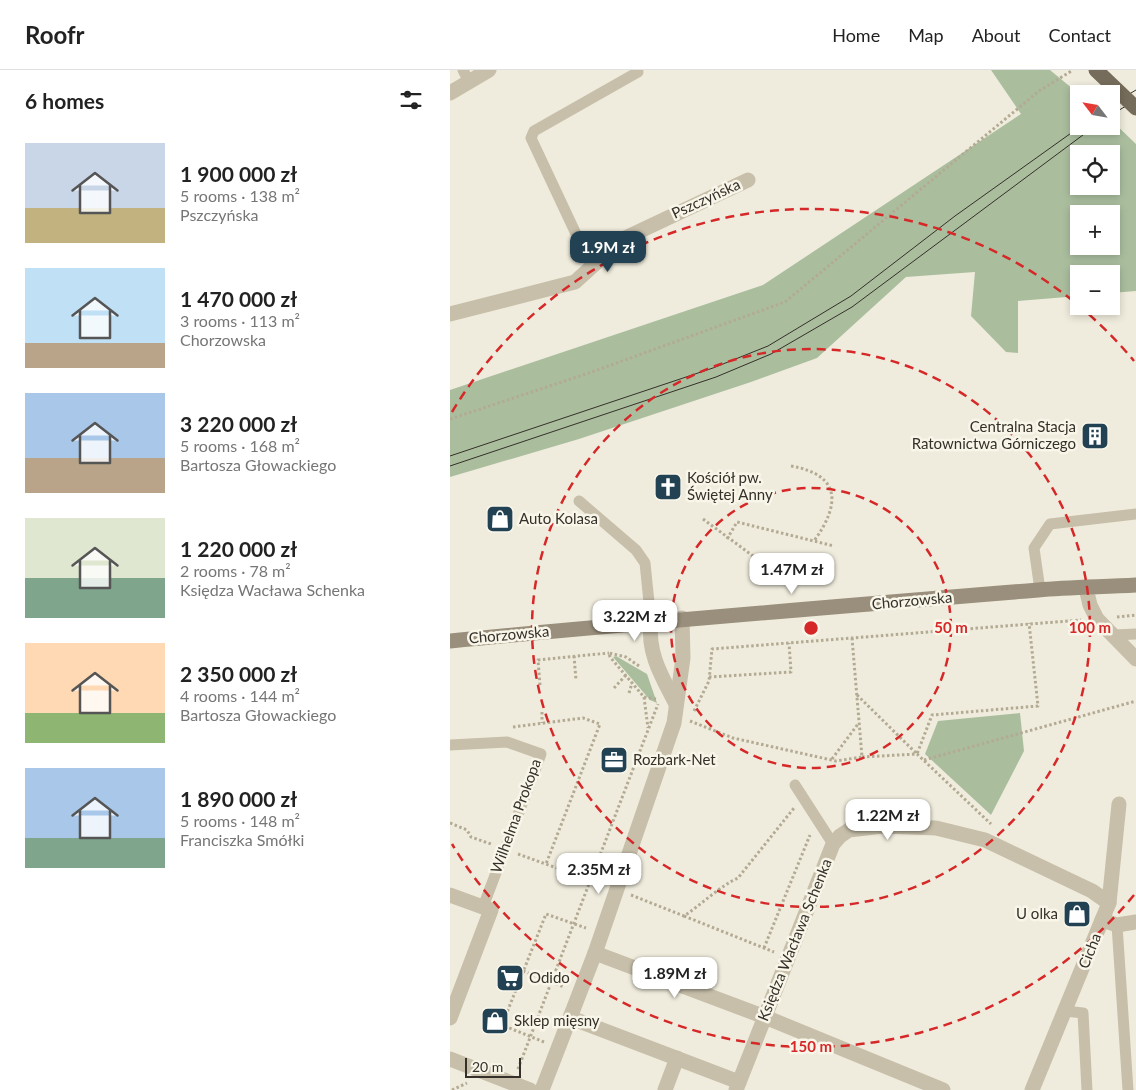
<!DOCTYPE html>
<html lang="en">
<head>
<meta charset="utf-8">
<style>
  body { margin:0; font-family:Lato,sans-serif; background:#f2f2f2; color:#222; height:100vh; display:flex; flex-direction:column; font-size:19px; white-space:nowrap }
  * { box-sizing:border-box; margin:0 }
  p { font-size:16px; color:#767676 }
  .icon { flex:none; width:28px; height:28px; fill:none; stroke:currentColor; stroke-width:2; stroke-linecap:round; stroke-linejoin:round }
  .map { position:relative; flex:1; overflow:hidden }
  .sheet { display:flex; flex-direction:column; background:#fff; width:450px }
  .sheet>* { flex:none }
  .needle { width:32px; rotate:301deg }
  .buttons { position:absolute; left:620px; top:15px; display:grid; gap:10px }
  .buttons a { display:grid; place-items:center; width:50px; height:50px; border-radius:0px; background:#fff; box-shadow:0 2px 8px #0003; font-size:25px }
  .scale { position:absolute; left:15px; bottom:12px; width:56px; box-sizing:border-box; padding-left:5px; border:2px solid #353029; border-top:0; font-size:14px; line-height:18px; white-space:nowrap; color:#353029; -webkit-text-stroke:4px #f8f5e9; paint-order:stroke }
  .price { position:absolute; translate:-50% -42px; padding:0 11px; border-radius:10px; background:#fff; color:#222; font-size:16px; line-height:32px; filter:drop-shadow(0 1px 2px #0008) }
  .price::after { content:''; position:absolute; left:50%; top:30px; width:15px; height:11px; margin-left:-8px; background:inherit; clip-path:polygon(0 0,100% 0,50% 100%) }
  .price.on { background:#224253; color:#fff }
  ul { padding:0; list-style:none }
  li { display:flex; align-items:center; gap:15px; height:125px; padding:0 25px }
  li span { display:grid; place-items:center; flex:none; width:140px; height:100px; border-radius:0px; color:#555 }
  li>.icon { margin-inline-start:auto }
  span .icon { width:60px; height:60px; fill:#fffc; stroke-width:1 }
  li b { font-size:21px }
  h2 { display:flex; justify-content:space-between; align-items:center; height:60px; padding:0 25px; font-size:21px }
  header { display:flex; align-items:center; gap:30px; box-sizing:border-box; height:70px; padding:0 25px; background:#fff; border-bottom:1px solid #e0e0e0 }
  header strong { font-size:24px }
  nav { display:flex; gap:28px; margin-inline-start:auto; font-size:18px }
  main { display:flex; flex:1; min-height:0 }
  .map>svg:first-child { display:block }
  .green { fill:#aabe9e; fill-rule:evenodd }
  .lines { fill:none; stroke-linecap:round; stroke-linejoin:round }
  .path { stroke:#b3aa94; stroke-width:3; stroke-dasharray:2.5 2.5; stroke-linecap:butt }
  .lane { stroke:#c7bfaa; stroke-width:11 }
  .street { stroke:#c7bfaa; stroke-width:15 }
  .secondary { stroke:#9a8f7c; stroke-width:15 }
  .tram { stroke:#353029; stroke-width:1 }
  .primary-bridge { stroke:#766c5b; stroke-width:15 }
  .ring { fill:none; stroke:#d62828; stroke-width:2.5; stroke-dasharray:9 6 }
  .labels { text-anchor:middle; stroke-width:5; stroke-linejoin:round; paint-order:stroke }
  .street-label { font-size:15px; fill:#353029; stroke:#f8f5e9 }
  .poi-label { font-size:15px; fill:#353029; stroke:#f8f5e9; text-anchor:start }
  .centre { fill:#d62828; stroke:#f8f5e9; stroke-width:2.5 }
  .ring-label { font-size:15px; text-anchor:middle; font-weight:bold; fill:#d62828; stroke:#f8f5e9; stroke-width:5; stroke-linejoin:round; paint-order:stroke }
</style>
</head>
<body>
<header>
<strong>Roofr</strong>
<nav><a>Home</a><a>Map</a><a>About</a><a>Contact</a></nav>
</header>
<main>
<section class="sheet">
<h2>6 homes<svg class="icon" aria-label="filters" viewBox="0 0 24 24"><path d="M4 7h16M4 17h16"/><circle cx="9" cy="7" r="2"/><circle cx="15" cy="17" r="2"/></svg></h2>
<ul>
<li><span style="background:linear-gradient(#c9d6e8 65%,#c2b280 0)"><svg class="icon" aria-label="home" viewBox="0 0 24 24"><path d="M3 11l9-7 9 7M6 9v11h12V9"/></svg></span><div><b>1 900 000 zł</b><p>5 rooms · 138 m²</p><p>Pszczyńska</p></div></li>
<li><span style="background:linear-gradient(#bfe0f5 75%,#b9a48a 0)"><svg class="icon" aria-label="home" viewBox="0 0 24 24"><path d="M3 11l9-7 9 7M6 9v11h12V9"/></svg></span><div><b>1 470 000 zł</b><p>3 rooms · 113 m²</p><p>Chorzowska</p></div></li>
<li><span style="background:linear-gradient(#a9c7e8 65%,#b9a48a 0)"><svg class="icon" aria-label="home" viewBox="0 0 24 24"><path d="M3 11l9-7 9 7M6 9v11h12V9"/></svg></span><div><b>3 220 000 zł</b><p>5 rooms · 168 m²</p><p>Bartosza Głowackiego</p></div></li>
<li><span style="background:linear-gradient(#dfe7d0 60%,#7fa58c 0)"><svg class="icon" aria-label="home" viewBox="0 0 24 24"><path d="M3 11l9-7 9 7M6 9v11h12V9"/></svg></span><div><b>1 220 000 zł</b><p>2 rooms · 78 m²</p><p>Księdza Wacława Schenka</p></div></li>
<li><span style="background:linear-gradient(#ffd9b3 70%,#8fb573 0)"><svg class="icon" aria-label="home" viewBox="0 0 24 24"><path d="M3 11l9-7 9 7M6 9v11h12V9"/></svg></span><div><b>2 350 000 zł</b><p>4 rooms · 144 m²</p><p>Bartosza Głowackiego</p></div></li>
<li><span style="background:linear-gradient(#a9c7e8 70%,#7fa58c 0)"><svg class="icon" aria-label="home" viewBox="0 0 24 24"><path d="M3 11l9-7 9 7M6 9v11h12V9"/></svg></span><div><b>1 890 000 zł</b><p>5 rooms · 148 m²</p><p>Franciszka Smółki</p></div></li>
</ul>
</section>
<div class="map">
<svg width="686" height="1020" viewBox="0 0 686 1020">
  <rect width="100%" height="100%" fill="#f0ecdd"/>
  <!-- green -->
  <g class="green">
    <path d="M541 0H600L629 24V56H661V50L686 74V221L661 223V204H629V226L568 231V283L556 282 521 246 525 202 456 207 367 288 301 312 129 369 0 407V320L313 215 571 44ZM629 84H661V116H629ZM629 144H661V176H629Z"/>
    <path d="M166 586 197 604 207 633 200 630 163 587Z"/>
    <path d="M570 643 574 681 541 745 475 684 488 651Z"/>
  </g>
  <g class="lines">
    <!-- path -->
    <g class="path">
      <path d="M0 349 139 303 335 232 589 21 623 0"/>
      <path d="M341 396C392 405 390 435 364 471"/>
      <path d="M253 449 326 503 327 516"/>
      <path d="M277 469 287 452 384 476"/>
      <path d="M667 547 686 545"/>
      <path d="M124 586 126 610"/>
      <path d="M189 596 176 587 159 583 160 587 194 627 198 658"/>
      <path d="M259 607 341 602 339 573"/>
      <path d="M90 615 88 590 159 583"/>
      <path d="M164 618 176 605"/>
      <path d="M179 623 182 613"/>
      <path d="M407 625 467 684 482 645 588 636 579 553"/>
      <path d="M194 627 206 629"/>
      <path d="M244 641 259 611 262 579 631 550"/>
      <path d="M92 642V653"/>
      <path d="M240 651 283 668 386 691 412 687 402 568"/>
      <path d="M63 657 133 648 150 654 96 794"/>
      <path d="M412 687 467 684 541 754"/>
      <path d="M382 689 408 654"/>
      <path d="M474 690 686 631"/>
      <path d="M0 753 17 760 21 767 41 774"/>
      <path d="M68 784 151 814"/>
      <path d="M181 825 234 846C252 834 270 816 288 808L344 738"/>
      <path d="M234 846 324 882"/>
      <path d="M314 878 360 765"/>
      <path d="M73 901 114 917"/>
      <path d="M94 972 52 955 96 844 136 858"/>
      <path d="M68 999 208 634"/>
      <path d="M2 1020 17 1013"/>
    </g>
    <!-- lane -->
    <g class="lane">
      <path d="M13 0 19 12"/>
      <path d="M142 198 81 68 84 61 188 2"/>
      <path d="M129 431 186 480 195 493 201 552"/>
      <path d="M590 520 584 478 600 454 686 444"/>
      <path d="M664 565 686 564"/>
      <path d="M0 675 57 672 91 684 33 837"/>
      <path d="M345 715 383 774"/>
      <path d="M667 855 678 1020"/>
      <path d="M615 941 633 943 637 1020"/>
    </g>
    <!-- street -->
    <g class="street">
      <path d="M0 23 39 0"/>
      <path d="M0 244 125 212 171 170 298 110"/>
      <path d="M636 518 640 535 647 549 686 589"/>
      <path d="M201 552C197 583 212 607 226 634"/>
      <path d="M0 825 41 840 0 948"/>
      <path d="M652 850 667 855 686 852"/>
      <path d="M145 883 315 947 493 1020"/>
      <path d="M121 948 289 1012"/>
      <path d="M0 989 80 1020"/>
      <path d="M92 1020 145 883 224 653 233 588 232 548"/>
      <path d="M215 1020 227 988"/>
      <path d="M286 1020 383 774 390 766 399 760 433 756 486 758 535 770 642 821 659 833"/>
      <path d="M582 1020 659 833 669 734"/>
    </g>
    <!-- secondary -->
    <path class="secondary" d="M0 571C196 552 392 536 588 520 620 517 653 517 686 515"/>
    <!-- tram -->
    <g class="tram">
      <path d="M661 35 686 20"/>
      <path d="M661 45 686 30"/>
      <path d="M0 386 263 298 318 276 401 226 505 146 631 56"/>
      <path d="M0 396 266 307 321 284 402 237 645 56"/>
    </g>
    <!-- primary-bridge -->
    <path class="primary-bridge" d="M646 0 686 38"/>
  </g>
  <!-- distance rings -->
  <g class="ring">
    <circle cx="361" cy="558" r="140"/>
    <circle cx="361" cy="558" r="279"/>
    <path d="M684 825A419 419 0 0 1 2 774M2 342A419 419 0 0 1 684 291"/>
  </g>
  <!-- icons -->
  <defs>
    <symbol id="building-square" viewBox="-11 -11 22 22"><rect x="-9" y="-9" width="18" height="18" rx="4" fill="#224253" stroke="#f8f5e9"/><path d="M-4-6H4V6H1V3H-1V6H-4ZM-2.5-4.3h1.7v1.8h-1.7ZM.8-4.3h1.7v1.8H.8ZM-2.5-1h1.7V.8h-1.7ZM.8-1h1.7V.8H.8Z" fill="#fff"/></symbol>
    <symbol id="church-square" viewBox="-11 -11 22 22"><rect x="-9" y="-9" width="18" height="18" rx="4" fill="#224253" stroke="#f8f5e9"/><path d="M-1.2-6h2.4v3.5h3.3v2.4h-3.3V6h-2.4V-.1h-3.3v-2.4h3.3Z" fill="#fff"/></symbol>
    <symbol id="shop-square" viewBox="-11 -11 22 22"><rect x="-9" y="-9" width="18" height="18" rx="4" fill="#224253" stroke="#f8f5e9"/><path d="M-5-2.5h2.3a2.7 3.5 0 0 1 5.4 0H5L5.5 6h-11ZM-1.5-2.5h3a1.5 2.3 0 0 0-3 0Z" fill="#fff"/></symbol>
    <symbol id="office-square" viewBox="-11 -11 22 22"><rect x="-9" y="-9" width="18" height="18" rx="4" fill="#224253" stroke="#f8f5e9"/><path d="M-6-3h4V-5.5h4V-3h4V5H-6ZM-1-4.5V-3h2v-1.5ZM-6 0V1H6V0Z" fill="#fff"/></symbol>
    <symbol id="supermarket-square" viewBox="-11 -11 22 22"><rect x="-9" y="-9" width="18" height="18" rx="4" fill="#224253" stroke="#f8f5e9"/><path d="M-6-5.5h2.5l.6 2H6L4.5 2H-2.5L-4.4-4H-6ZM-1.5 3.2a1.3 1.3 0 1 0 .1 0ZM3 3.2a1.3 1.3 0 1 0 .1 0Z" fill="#fff"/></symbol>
  </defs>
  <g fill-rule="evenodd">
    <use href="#building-square" x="629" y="350" width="32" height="32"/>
    <use href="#church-square" x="202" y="401" width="32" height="32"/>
    <use href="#shop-square" x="34" y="433" width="32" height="32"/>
    <use href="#office-square" x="148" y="674" width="32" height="32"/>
    <use href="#shop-square" x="611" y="828" width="32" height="32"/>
    <use href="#supermarket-square" x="44" y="892" width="32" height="32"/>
    <use href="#shop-square" x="29" y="935" width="32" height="32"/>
  </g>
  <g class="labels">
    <!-- street labels -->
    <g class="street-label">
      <text transform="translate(256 129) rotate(-25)" y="5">Pszczyńska</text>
      <text transform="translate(462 531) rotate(-5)" y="5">Chorzowska</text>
      <text transform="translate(59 565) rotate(-5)" y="5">Chorzowska</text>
      <text transform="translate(66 746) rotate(-70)" y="5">Wilhelma Prokopa</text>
      <text transform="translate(345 870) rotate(-68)" y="5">Księdza Wacława Schenka</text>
      <text transform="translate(640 881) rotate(-68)" y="5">Cicha</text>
    </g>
    <!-- poi labels -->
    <g class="poi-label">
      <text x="626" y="362" text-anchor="end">Centralna Stacja<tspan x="626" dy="17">Ratownictwa Górniczego</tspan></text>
      <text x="237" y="413">Kościół pw.<tspan x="237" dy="17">Świętej Anny</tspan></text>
      <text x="69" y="454">Auto Kolasa</text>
      <text x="183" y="695">Rozbark-Net</text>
      <text x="608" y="849" text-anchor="end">U olka</text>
      <text x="79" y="913">Odido</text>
      <text x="64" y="956">Sklep mięsny</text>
    </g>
  </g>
  <circle cx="361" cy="558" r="8" class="centre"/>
  <g class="ring-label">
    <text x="501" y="563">50 m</text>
    <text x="640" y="563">100 m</text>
    <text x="361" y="982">150 m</text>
  </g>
</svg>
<div class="buttons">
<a><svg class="needle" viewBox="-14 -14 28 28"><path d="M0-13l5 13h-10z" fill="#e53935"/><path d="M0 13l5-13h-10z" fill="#767676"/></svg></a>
<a><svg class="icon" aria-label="locate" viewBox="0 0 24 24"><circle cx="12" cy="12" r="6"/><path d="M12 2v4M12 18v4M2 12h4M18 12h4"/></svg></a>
<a>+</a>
<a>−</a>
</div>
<div class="scale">20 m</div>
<b class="price on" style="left:158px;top:203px">1.9M zł</b>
<b class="price" style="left:342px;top:525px">1.47M zł</b>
<b class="price" style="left:185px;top:572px">3.22M zł</b>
<b class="price" style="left:438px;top:771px">1.22M zł</b>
<b class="price" style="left:149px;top:825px">2.35M zł</b>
<b class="price" style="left:225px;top:929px">1.89M zł</b>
</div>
</main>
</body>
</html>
